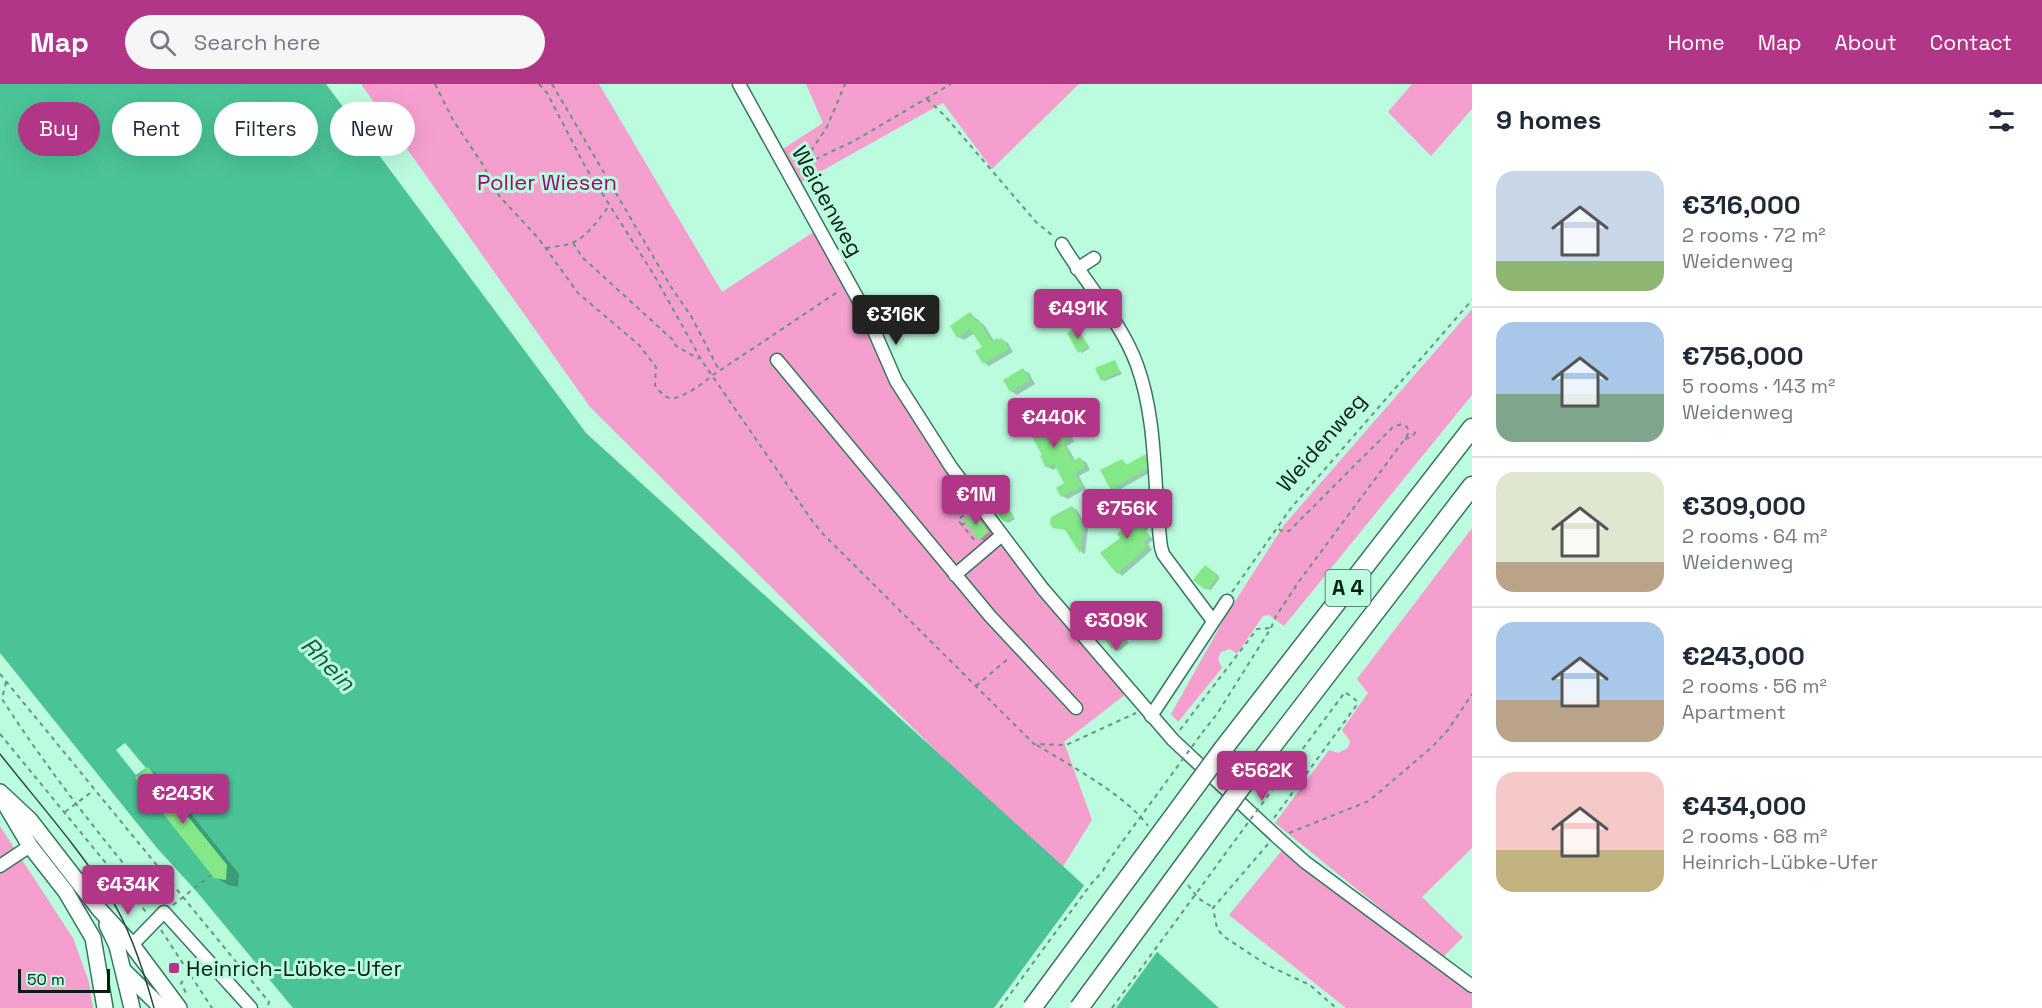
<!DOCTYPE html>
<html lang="en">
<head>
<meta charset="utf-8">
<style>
  body { margin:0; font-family:"Space Grotesk",sans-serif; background:#f6f6f7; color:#1f2937; height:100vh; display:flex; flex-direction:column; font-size:22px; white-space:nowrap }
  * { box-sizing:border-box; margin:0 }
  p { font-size:20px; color:#747a83 }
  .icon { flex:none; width:33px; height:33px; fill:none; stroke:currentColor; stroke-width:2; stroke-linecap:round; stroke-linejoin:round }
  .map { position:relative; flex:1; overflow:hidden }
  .drawer { display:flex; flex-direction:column; background:#fff; width:570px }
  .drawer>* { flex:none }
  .banner { position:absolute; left:18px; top:18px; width:570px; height:54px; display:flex; gap:12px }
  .scale { position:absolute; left:18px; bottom:15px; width:92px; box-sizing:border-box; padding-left:6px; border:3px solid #051f15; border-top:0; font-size:16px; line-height:21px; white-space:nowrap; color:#051f15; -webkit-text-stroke:4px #bbfcde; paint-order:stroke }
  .price { position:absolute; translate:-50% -51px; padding:0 14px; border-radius:6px; background:#b23687; color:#fff; font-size:20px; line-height:39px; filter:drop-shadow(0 2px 3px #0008) }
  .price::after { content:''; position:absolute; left:50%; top:36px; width:18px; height:14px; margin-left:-9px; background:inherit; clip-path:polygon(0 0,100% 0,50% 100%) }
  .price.current { background:#222; color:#fff }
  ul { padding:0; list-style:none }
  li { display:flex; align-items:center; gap:18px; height:150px; padding:0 24px }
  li+li { border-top:2px solid #e0e1e3 }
  li span { display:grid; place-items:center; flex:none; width:168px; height:120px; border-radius:18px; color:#555 }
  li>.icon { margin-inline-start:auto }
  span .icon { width:72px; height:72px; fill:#fffc; stroke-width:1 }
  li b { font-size:26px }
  h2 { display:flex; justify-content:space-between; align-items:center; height:72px; padding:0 24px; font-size:26px }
  .pill { padding:0 21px; border-radius:27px; background:#fff; box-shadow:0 6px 24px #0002; font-size:21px; line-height:54px }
  .pill.current { background:#b23687; color:#fff }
  header { display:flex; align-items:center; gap:36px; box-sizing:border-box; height:84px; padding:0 30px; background:#b23687; color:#fff }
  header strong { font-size:28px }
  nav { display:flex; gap:33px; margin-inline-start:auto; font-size:21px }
  .search { width:420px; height:54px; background:#f6f6f7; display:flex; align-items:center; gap:15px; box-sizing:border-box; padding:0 21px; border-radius:33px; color:#747a83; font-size:22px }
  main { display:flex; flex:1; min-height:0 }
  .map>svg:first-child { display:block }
  .green { fill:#f59fcf }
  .water { fill:#4ac496 }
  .pier { fill:#bbfcde }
  .shadow { fill:#0003 }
  .building { fill:#84e788 }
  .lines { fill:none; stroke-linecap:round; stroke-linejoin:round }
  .minor-casing { stroke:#38765d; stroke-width:15 }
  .major-casing { stroke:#38765d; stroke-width:18 }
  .highway-casing { stroke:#38765d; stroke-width:21 }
  .path { stroke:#669580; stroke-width:2; stroke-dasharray:4.5 4.5; stroke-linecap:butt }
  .minor { stroke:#fff; stroke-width:12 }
  .major { stroke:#fff; stroke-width:15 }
  .highway { stroke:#fff; stroke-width:18 }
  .tram { stroke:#294b3d; stroke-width:1.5 }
  .highway-bridge-casing { stroke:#38765d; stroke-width:21; stroke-linecap:butt }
  .path-bridge { stroke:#669580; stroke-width:2; stroke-dasharray:4.5 4.5; stroke-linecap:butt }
  .highway-bridge { stroke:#fff; stroke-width:18 }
  .poi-dot { fill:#b23687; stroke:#bbfcde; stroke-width:2 }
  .labels { text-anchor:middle; stroke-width:6; stroke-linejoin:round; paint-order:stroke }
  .shield { fill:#bbfcde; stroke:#3c6151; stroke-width:1.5 }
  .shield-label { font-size:21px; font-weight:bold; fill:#051f15 }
  .park-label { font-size:22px; fill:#990a6f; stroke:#bbfcde }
  .street-label { font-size:22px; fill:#051f15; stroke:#bbfcde }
  .poi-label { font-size:22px; fill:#051f15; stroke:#bbfcde; text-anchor:start }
  .water-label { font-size:24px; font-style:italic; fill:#1a5a43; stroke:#bbfcde }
</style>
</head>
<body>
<header>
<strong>Map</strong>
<div class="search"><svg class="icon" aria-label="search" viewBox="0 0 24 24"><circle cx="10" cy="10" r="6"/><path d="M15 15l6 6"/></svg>Search here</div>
<nav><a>Home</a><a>Map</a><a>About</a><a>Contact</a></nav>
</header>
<main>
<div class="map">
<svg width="1472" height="924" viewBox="0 0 1472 924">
  <rect width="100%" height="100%" fill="#bbfcde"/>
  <!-- green -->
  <g class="green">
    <path d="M361 0H599L722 208 815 147 868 241 897 308 1126 610 1064 658 1092 736 1059 789 590 323Z"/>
    <path d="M806 0H1079L992 85 943 19 800 99 781 66 823 39Z"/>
    <path d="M1412 0H1472V25L1431 72 1388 28Z"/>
    <path d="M1472 225V311L1284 542 1269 531 1263 532 1237 570 1230 565 1221 568 1218 575 1222 584 1178 638 1171 630 1227 530 1284 441Z"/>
    <path d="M1472 444V764L1422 813 1463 853 1442 874 1275 739 1329 666 1338 669 1348 664 1350 657 1342 646 1368 609 1357 595Z"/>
    <path d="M0 742 73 854 89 898 93 924H0Z"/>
    <path d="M1283 765 1472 910V924H1346L1229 831Z"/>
  </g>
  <!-- water -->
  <path class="water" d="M0 0H326L586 349 1219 924H293L197 808 157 764 0 569Z"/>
  <!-- pier -->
  <g class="pier">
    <path d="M125 659 146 684 136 691 116 666Z"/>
    <path d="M1086 799 1159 865 1116 924H994Z"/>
  </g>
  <!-- shadow -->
  <g class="shadow">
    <path d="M970 229 985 242 994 257 1002 256 1008 259 1013 268 989 282 984 279V263L975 249 964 256 958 253Z"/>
    <path d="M1077 245 1090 264 1082 269 1080 267Z"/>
    <path d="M1114 277 1122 290 1105 297 1102 296Z"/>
    <path d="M1023 286 1029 289 1035 300 1017 311 1011 307 1005 297Z"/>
    <path d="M1038 325 1043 328 1053 344 1060 340 1066 343 1074 358 1067 362 1076 378 1080 375 1086 378 1090 386 1079 392 1086 405 1068 415 1062 412 1066 400 1057 383 1053 386 1048 383 1044 371 1032 350 1028 348Z"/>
    <path d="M1145 372 1150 375 1151 388 1117 407 1112 404 1122 376 1128 382Z"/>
    <path d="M990 395 1015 435 1008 439 1003 436Z"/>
    <path d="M1128 420 1132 422 1146 439 1145 441 1148 445 1146 447 1153 456 1148 460 1152 466 1122 492 1118 489 1122 454 1128 443Z"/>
    <path d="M1072 423 1077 426 1088 445 1085 470 1081 468 1068 447 1054 443Z"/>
    <path d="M974 430 980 433 994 451 986 458 980 455Z"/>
    <path d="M1206 483 1219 492V495L1211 506 1205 504Z"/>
    <path d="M1097 524 1102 528 1129 559 1119 567 1113 564Z"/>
    <path d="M148 685 161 692 239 790 238 803 228 801 215 793Z"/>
  </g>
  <!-- building -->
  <g class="building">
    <path d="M970 228 977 238 979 237 992 257 997 254 999 256 1002 254 1009 265 983 280 975 267 982 263 970 245 957 254 950 242Z"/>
    <path d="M1077 243 1088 262 1078 269 1067 249Z"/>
    <path d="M1115 276 1120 288 1101 297 1095 284Z"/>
    <path d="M1023 284 1030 296 1010 308 1003 296Z"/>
    <path d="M1038 323 1050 344 1060 338 1070 355 1063 359 1073 377 1080 373 1086 383 1075 389 1082 402 1061 413 1056 404 1064 399 1054 380 1046 384 1040 372 1042 371 1029 347 1026 349 1018 334Z"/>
    <path d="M1146 370 1147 385 1111 406 1100 386 1122 375 1126 381Z"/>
    <path d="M990 393 1013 434 1004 438 990 421 994 420 981 398Z"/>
    <path d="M1128 418 1143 436 1141 438 1144 442 1143 444 1150 453 1144 457 1148 463 1117 490 1100 469 1120 454 1117 450 1126 442 1115 428Z"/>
    <path d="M1072 422 1083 441 1080 469 1065 446 1053 444 1050 440 1051 433Z"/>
    <path d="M974 428 989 448 979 456 963 436Z"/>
    <path d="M1205 481 1217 490V494L1208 505H1204L1193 496Z"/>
    <path d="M1096 523 1124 555 1112 565 1085 532Z"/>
    <path d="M148 683 227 781 226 796 214 794 135 694Z"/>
  </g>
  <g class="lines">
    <defs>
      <g id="minor">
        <path d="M739 0 869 235 896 297 951 383 1043 505 1173 656 1278 754 1305 778 1472 902"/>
        <path d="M1062 160C1086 200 1121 237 1137 281 1158 339 1153 403 1161 463L1163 470 1213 537"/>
        <path d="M1077 185 1094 174"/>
        <path d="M777 276 990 532 1076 624"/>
        <path d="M955 491 1002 451"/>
        <path d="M1151 632 1227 517"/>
        <path d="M0 782 30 762"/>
        <path d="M132 861 164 828 251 924"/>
      </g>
      <g id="major">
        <path d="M0 708 30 736 99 825 132 861 179 924"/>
        <path d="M4 718 30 762 66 808 93 854 105 924"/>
        <path d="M107 841 117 862 132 924"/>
        <path d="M124 887 162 924"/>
      </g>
      <g id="highway">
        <path d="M1223 665 1472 344"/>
        <path d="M1253 687 1472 402"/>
      </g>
    </defs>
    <!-- minor casing -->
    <use href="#minor" class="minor-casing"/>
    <!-- major casing -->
    <use href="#major" class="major-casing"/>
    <!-- highway casing -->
    <use href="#highway" class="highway-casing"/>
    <!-- path -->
    <g class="path">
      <path d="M435 0 453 36 483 81 500 113 539 155 578 209 639 261 656 283 655 301C659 306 663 313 670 314 681 316 705 298 713 291L839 207"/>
      <path d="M539 0 547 9 586 84 654 191 702 277 813 438 825 452 1034 660 1066 661 1136 629"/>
      <path d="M552 0 671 203 691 232 719 286"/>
      <path d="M927 15 945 32 1036 138 1053 152"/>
      <path d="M795 75 811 67 827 43 845 0"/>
      <path d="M799 83 854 57 951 0"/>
      <path d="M573 159 582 173 673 256 676 262 699 275"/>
      <path d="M546 164C555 162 566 162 574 158 589 151 600 133 610 121"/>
      <path d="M1405 355 1412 353 1416 347"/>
      <path d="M965 439 962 441 976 458"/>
      <path d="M962 441 958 436 969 426"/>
      <path d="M1232 508 1291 424 1472 216"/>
      <path d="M0 590 269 918 267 924"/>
      <path d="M6 598 2 615C48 686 101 754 156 818"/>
      <path d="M976 602 1010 573"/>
      <path d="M1180 646 1257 545 1271 544"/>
      <path d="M1202 649 1217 630 1271 544 1276 532 1300 496 1407 352 1409 348 1407 343 1402 340 1393 343 1289 447H1282L1277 444"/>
      <path d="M0 650 146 828"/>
      <path d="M1037 661C1069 681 1127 712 1148 742"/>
      <path d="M65 728 94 706"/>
      <path d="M1274 734 1356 622 1357 617 1345 608 1275 702"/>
      <path d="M1289 749 1369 717 1432 663 1448 646 1472 610"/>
      <path d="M1268 760 1213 824 1217 844 1223 852 1267 881 1310 901 1336 924"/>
      <path d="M1188 801 1198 814 1212 823"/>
      <path d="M173 821 211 791"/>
      <path d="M161 846 212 924"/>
      <path d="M183 897 181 899 187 911"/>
      <path d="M1000 924 1091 800 1103 787"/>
    </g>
    <!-- minor -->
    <use href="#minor" class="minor"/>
    <!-- major -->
    <use href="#major" class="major"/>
    <!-- highway -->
    <use href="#highway" class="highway"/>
    <!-- tram -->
    <path class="tram" d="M0 670C37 717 78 763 110 813 130 844 144 888 154 924"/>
    <defs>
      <g id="highway-bridge">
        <path d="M1032 924 1223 665"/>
        <path d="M1079 924 1253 687"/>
      </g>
    </defs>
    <!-- highway-bridge casing -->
    <use href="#highway-bridge" class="highway-bridge-casing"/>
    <!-- path-bridge -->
    <g class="path-bridge">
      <path d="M1103 787 1106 780 1202 649"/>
      <path d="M1112 924 1275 702"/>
    </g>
    <!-- highway-bridge -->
    <use href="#highway-bridge" class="highway-bridge"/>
  </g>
  <!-- markers -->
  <rect class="poi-dot" x="168" y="878" width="12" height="12" rx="3"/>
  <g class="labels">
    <!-- shield labels -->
    <rect class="shield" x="1325.5" y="486" width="45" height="36" rx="4.5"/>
    <g class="shield-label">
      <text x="1348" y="511">A 4</text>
    </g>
    <!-- park labels -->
    <g class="park-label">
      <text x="547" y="106">Poller Wiesen</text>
    </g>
    <!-- street labels -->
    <g class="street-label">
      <text transform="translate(828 117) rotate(61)" y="8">Weidenweg</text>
      <text transform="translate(1321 358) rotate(-49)" y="8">Weidenweg</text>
    </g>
    <!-- poi labels -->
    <g class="poi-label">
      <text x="186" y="892">Heinrich-Lübke-Ufer</text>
    </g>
    <!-- water labels -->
    <g class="water-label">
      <text transform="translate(328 580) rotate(45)" y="8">Rhein</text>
    </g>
  </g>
</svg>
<div class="scale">50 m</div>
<b class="price" style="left:1078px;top:256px">€491K</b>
<b class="price current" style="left:896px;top:262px">€316K</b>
<b class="price" style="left:1054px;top:365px">€440K</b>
<b class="price" style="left:976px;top:442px">€1M</b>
<b class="price" style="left:1127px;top:456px">€756K</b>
<b class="price" style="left:1116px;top:568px">€309K</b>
<b class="price" style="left:1262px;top:718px">€562K</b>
<b class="price" style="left:183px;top:741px">€243K</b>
<b class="price" style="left:128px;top:832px">€434K</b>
<div class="banner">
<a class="pill current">Buy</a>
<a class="pill">Rent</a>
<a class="pill">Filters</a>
<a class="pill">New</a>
</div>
</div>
<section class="drawer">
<h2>9 homes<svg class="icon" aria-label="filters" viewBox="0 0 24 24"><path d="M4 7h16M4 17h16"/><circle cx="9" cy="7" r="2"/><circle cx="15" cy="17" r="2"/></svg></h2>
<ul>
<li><span style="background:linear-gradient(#c9d6e8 75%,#8fb573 0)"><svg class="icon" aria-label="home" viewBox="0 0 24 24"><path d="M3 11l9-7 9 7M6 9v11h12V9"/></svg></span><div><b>€316,000</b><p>2 rooms · 72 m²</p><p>Weidenweg</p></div></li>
<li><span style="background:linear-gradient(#a9c7e8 60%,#7fa58c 0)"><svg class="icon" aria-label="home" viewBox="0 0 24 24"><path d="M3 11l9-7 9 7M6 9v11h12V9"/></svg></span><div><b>€756,000</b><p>5 rooms · 143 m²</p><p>Weidenweg</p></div></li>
<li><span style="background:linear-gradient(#dfe7d0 75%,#b9a48a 0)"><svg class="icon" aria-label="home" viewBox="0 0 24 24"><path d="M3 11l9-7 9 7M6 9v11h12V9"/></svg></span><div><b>€309,000</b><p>2 rooms · 64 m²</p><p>Weidenweg</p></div></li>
<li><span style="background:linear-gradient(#a9c7e8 65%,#b9a48a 0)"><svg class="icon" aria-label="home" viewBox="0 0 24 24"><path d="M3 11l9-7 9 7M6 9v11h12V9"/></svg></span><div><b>€243,000</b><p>2 rooms · 56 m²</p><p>Apartment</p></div></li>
<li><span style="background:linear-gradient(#f6c9c9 65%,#c2b280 0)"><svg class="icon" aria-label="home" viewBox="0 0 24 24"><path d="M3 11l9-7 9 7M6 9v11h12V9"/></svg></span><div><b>€434,000</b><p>2 rooms · 68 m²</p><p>Heinrich-Lübke-Ufer</p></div></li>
</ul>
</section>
</main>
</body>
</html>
